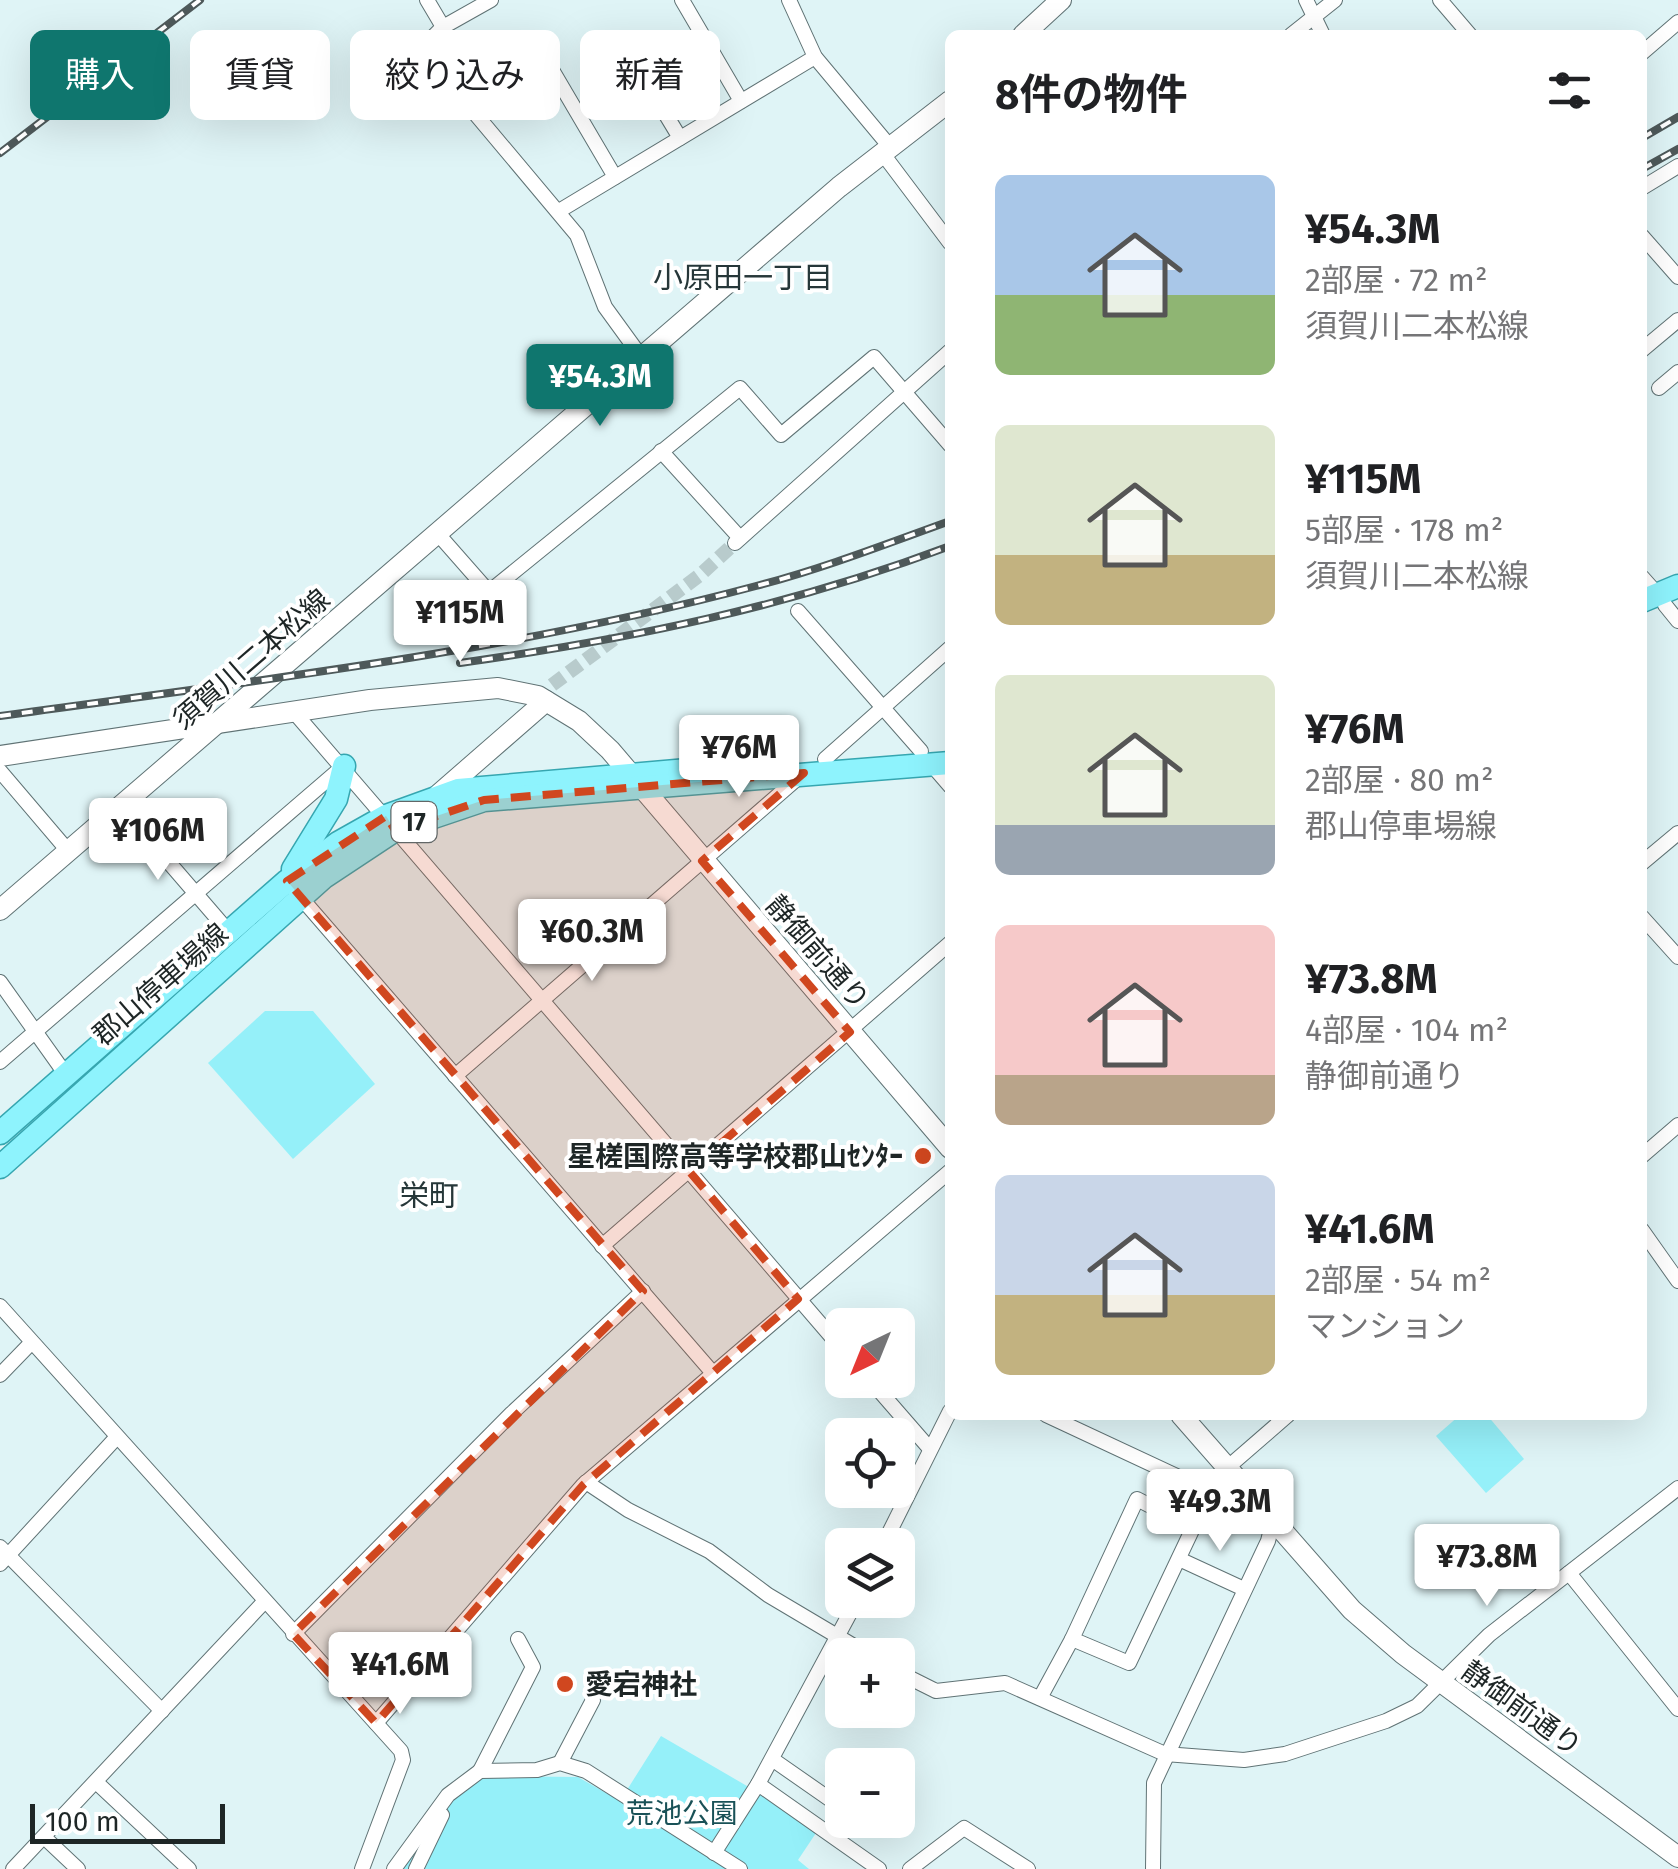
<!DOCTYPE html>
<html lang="ja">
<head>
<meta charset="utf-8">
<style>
  body { margin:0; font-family:"Fira Sans","Noto Sans JP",sans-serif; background:#f6f6f6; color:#202124; height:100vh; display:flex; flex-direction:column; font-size:38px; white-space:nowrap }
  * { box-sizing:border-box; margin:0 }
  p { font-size:32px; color:#757577 }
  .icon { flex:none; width:55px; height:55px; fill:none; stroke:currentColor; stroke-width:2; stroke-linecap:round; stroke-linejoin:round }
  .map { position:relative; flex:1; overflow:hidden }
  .drawer { position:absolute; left:945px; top:30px; width:702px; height:1390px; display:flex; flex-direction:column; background:#fff; border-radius:15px; box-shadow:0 10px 40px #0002 }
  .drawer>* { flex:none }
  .top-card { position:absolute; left:30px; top:30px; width:765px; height:90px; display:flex; gap:20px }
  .needle { width:65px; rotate:223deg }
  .controls { position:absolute; left:825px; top:1308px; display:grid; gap:20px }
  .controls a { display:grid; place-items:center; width:90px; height:90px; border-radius:15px; background:#fff; box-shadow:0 10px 40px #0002; font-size:50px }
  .scale { position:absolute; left:30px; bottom:25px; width:195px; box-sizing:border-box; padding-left:10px; border:5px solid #1e2626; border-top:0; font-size:28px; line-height:35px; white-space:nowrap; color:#1e2626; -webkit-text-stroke:8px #fff; paint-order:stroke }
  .price { position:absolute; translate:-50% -85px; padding:0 22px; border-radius:10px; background:#fff; color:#222; font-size:32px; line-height:65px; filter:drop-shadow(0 2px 5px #0008) }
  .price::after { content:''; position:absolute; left:50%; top:60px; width:30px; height:22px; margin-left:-15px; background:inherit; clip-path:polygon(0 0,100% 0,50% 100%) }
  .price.selected { background:#0f766e; color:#fff }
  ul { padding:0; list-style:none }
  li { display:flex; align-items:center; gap:30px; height:250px; padding:0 50px }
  li span { display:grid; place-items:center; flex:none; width:280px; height:200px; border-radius:15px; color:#555 }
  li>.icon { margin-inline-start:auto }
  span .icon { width:120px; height:120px; fill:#fffc; stroke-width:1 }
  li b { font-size:42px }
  h2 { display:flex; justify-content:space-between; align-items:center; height:120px; padding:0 50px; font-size:42px }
  .tag { padding:0 35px; border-radius:15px; background:#fff; box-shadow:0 10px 40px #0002; font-size:35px; line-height:90px }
  .tag.selected { background:#0f766e; color:#fff }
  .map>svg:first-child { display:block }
  .green { fill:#95f0f9 }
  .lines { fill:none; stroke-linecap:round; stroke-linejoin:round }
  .street-tunnel { stroke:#b8cbcc; stroke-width:14; stroke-dasharray:14 7; stroke-linecap:butt }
  .street-casing { stroke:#607375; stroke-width:16 }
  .secondary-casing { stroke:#607375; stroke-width:22 }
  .primary-casing { stroke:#36a6b0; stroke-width:25 }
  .street { stroke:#fff; stroke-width:14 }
  .secondary { stroke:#fff; stroke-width:20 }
  .primary { stroke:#8ef3fd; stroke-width:22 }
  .rail-casing { stroke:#4e595a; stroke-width:8 }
  .rail { stroke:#fff; stroke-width:4; stroke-dasharray:11; stroke-linecap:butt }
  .marked { fill:#d0471f; fill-opacity:0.2; stroke:#d0471f; stroke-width:8; stroke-dasharray:20 12; stroke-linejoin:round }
  .poi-dot { fill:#d0471f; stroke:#fff; stroke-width:4 }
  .labels { text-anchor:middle; stroke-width:8; stroke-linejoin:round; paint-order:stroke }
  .shield { fill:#fff; stroke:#626767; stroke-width:2.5 }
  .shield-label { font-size:25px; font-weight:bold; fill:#1e2626 }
  .street-label { font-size:28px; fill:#1e2626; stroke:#fff }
  .poi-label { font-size:28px; font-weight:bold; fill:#1e2626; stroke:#fff; text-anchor:end }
  .park-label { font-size:28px; fill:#195157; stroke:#fff }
  .neighbourhood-label { font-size:30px; fill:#263739; stroke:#fff }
</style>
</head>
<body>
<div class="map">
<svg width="1678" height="1869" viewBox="0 0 1678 1869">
  <rect width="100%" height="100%" fill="#dff4f6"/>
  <!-- green -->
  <g class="green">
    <path d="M265 1011H313L375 1084 293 1159 208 1063Z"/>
    <path d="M1460 1415H1487L1524 1459 1486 1493 1436 1436Z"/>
    <path d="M661 1736 747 1786 816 1833 798 1860 809 1869H399C422 1834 447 1789 490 1776L578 1777 620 1801Z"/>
  </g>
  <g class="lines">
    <!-- street-tunnel -->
    <path class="street-tunnel" d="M552 685 700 575 735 543"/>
    <defs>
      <g id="street">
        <path d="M427 0 443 27"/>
        <path d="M491 0 443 27 421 49 577 235 605 307 642 358"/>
        <path d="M682 0 741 101"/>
        <path d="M789 0 815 57 891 148"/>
        <path d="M1306 0 1323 35"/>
        <path d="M1440 0 1470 35"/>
        <path d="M1291 35 1335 0"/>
        <path d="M625 47 680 138"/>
        <path d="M1642 53 1678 22"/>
        <path d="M548 63 615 177"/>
        <path d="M883 154 950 243"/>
        <path d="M1642 188 1678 166"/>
        <path d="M559 211 815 57"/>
        <path d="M1642 236 1678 277"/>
        <path d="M1642 350 1678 320"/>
        <path d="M1659 388 1678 372"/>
        <path d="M661 451 740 538"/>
        <path d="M438 534 489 592 740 388 781 435 874 357 950 445"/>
        <path d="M735 543 950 351"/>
        <path d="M1642 577 1658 595"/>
        <path d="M1665 605 1678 621"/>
        <path d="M798 611 921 751"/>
        <path d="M294 712 842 1349"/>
        <path d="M825 759 950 648"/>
        <path d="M931 764 950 786"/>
        <path d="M0 771 69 852"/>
        <path d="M122 808 228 931"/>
        <path d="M1642 863 1678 833"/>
        <path d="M296 892 712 1372"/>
        <path d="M1642 917 1678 957"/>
        <path d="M0 982 64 1072"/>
        <path d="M0 1062 340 769"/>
        <path d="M455 1076 799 777"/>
        <path d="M1642 1156 1678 1125"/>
        <path d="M1642 1230 1678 1281"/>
        <path d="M602 1246 950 943"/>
        <path d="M0 1306 401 1751 403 1760 362 1869"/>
        <path d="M0 1375 31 1343"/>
        <path d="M870 1380 930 1449"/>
        <path d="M1046 1415 1273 1521 1268 1541 1154 1783 1153 1869"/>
        <path d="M1227 1468 1288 1415"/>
        <path d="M586 1482 628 1510 709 1551 768 1595 869 1655"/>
        <path d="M1137 1499 1193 1528 1129 1663 1072 1639Z"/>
        <path d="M883 1545 950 1411"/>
        <path d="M0 1547 162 1711"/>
        <path d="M1179 1559 1244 1589"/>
        <path d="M0 1564 115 1439"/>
        <path d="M1569 1573 1678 1709"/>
        <path d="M293 1634 512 1413 643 1291"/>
        <path d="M898 1672 936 1691 1005 1683 1165 1754 1244 1760 1285 1754 1386 1721 1417 1706 1489 1635 1678 1488"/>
        <path d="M1040 1698 1072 1639"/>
        <path d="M376 1723 583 1485 950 1171"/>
        <path d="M772 1759 838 1805"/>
        <path d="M560 1763 593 1700"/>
        <path d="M480 1771 533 1667 518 1639"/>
        <path d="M96 1782 189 1869"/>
        <path d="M758 1784 879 1869"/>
        <path d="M44 1837 78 1869"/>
        <path d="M714 1853 758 1784 857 1600"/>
        <path d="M13 1869 263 1603"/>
        <path d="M394 1869 448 1795 480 1771 537 1770 560 1763 586 1771 740 1869"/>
        <path d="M416 1869 442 1815"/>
        <path d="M910 1869 964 1828 1028 1869"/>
      </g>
      <g id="secondary">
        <path d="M1023 35 1061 0"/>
        <path d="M0 756 370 700 498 688 538 696 579 721 610 750 950 1148"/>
        <path d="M438 795 546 701"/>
        <path d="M0 910 839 187 950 101"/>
        <path d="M1181 1415 1352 1610 1403 1654 1678 1857"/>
      </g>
      <g id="primary">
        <path d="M1642 601 1678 586"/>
        <path d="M293 869 336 799 344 766"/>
        <path d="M0 1133 287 881 338 843 386 816 458 790 756 764"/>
        <path d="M0 1167 324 877 395 830 484 800 950 763"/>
      </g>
    </defs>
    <!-- street casing -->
    <use href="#street" class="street-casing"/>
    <!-- secondary casing -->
    <use href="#secondary" class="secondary-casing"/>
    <!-- primary casing -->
    <use href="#primary" class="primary-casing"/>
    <!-- street -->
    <use href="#street" class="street"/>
    <!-- secondary -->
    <use href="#secondary" class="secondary"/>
    <!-- primary -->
    <use href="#primary" class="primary"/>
    <defs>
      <g id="rail">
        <path d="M1642 138 1678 117"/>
        <path d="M0 153 200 0"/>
        <path d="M1642 169 1678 149"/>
        <path d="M460 663C631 639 788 607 950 546"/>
        <path d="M0 716C253 681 509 652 756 586 822 569 886 544 950 521"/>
      </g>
    </defs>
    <!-- rail casing -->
    <use href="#rail" class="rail-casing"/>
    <!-- rail -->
    <use href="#rail" class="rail"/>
  </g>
  <!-- marked area -->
  <path class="marked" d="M804 773 702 861 850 1032 689 1171 798 1299 583 1485 376 1723 293 1634 643 1291 287 881 386 816 395 830 484 800Z"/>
  <!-- markers -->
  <g class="poi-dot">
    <circle cx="923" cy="1156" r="10"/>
    <circle cx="565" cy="1684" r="10"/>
  </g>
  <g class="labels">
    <!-- shield labels -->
    <rect class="shield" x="391.5" y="802" width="45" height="40" rx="8"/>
    <g class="shield-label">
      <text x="414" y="831">17</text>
    </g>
    <!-- street labels -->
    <g class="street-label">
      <text transform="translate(251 659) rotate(-41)" y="10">須賀川二本松線</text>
      <text transform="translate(818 952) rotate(49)" y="10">静御前通り</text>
      <text transform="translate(160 984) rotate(-41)" y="10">郡山停車場線</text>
      <text transform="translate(1522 1708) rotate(36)" y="10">静御前通り</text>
    </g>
    <!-- poi labels -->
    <g class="poi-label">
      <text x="903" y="1166">星槎国際高等学校郡山ｾﾝﾀｰ</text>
      <text x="585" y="1694" text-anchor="start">愛宕神社</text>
    </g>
    <!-- park labels -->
    <g class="park-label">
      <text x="682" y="1823">荒池公園</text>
    </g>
    <!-- neighbourhood labels -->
    <g class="neighbourhood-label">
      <text x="743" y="288">小原田一丁目</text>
      <text x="429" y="1206">栄町</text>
    </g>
  </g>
</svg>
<div class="controls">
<a><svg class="needle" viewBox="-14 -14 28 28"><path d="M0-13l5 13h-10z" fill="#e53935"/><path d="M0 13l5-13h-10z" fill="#757577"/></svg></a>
<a><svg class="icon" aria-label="locate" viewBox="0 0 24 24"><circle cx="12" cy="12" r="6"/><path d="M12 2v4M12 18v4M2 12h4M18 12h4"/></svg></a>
<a><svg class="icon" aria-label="layers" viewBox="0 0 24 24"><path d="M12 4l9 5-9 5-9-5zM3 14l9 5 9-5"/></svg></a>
<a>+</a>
<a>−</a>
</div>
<div class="scale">100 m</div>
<b class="price selected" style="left:600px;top:429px">¥54.3M</b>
<b class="price" style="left:460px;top:665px">¥115M</b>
<b class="price" style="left:739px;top:800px">¥76M</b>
<b class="price" style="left:158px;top:883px">¥106M</b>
<b class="price" style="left:592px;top:984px">¥60.3M</b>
<b class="price" style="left:1220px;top:1554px">¥49.3M</b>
<b class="price" style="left:1487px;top:1609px">¥73.8M</b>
<b class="price" style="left:400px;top:1717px">¥41.6M</b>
<div class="top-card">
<a class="tag selected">購入</a>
<a class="tag">賃貸</a>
<a class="tag">絞り込み</a>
<a class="tag">新着</a>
</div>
<section class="drawer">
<h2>8件の物件<svg class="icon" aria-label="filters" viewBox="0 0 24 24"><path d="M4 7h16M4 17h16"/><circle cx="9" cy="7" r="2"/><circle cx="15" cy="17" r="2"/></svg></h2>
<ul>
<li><span style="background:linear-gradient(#a9c7e8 60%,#8fb573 0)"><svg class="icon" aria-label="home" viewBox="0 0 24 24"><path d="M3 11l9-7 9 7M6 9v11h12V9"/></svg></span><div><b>¥54.3M</b><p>2部屋 · 72 m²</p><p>須賀川二本松線</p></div></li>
<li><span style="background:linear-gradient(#dfe7d0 65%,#c2b280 0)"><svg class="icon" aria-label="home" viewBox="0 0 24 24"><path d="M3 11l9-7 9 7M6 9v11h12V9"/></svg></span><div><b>¥115M</b><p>5部屋 · 178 m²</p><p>須賀川二本松線</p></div></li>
<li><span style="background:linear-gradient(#dfe7d0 75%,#9aa5b1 0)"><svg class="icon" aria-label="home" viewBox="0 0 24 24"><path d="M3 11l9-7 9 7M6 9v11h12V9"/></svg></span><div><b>¥76M</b><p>2部屋 · 80 m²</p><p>郡山停車場線</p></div></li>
<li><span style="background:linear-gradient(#f6c9c9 75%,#b9a48a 0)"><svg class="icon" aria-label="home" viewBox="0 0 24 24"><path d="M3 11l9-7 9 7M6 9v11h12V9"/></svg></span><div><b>¥73.8M</b><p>4部屋 · 104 m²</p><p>静御前通り</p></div></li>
<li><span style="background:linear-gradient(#c9d6e8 60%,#c2b280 0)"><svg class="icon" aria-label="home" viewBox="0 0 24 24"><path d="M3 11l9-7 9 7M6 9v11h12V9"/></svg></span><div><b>¥41.6M</b><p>2部屋 · 54 m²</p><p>マンション</p></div></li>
</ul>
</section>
</div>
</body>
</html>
